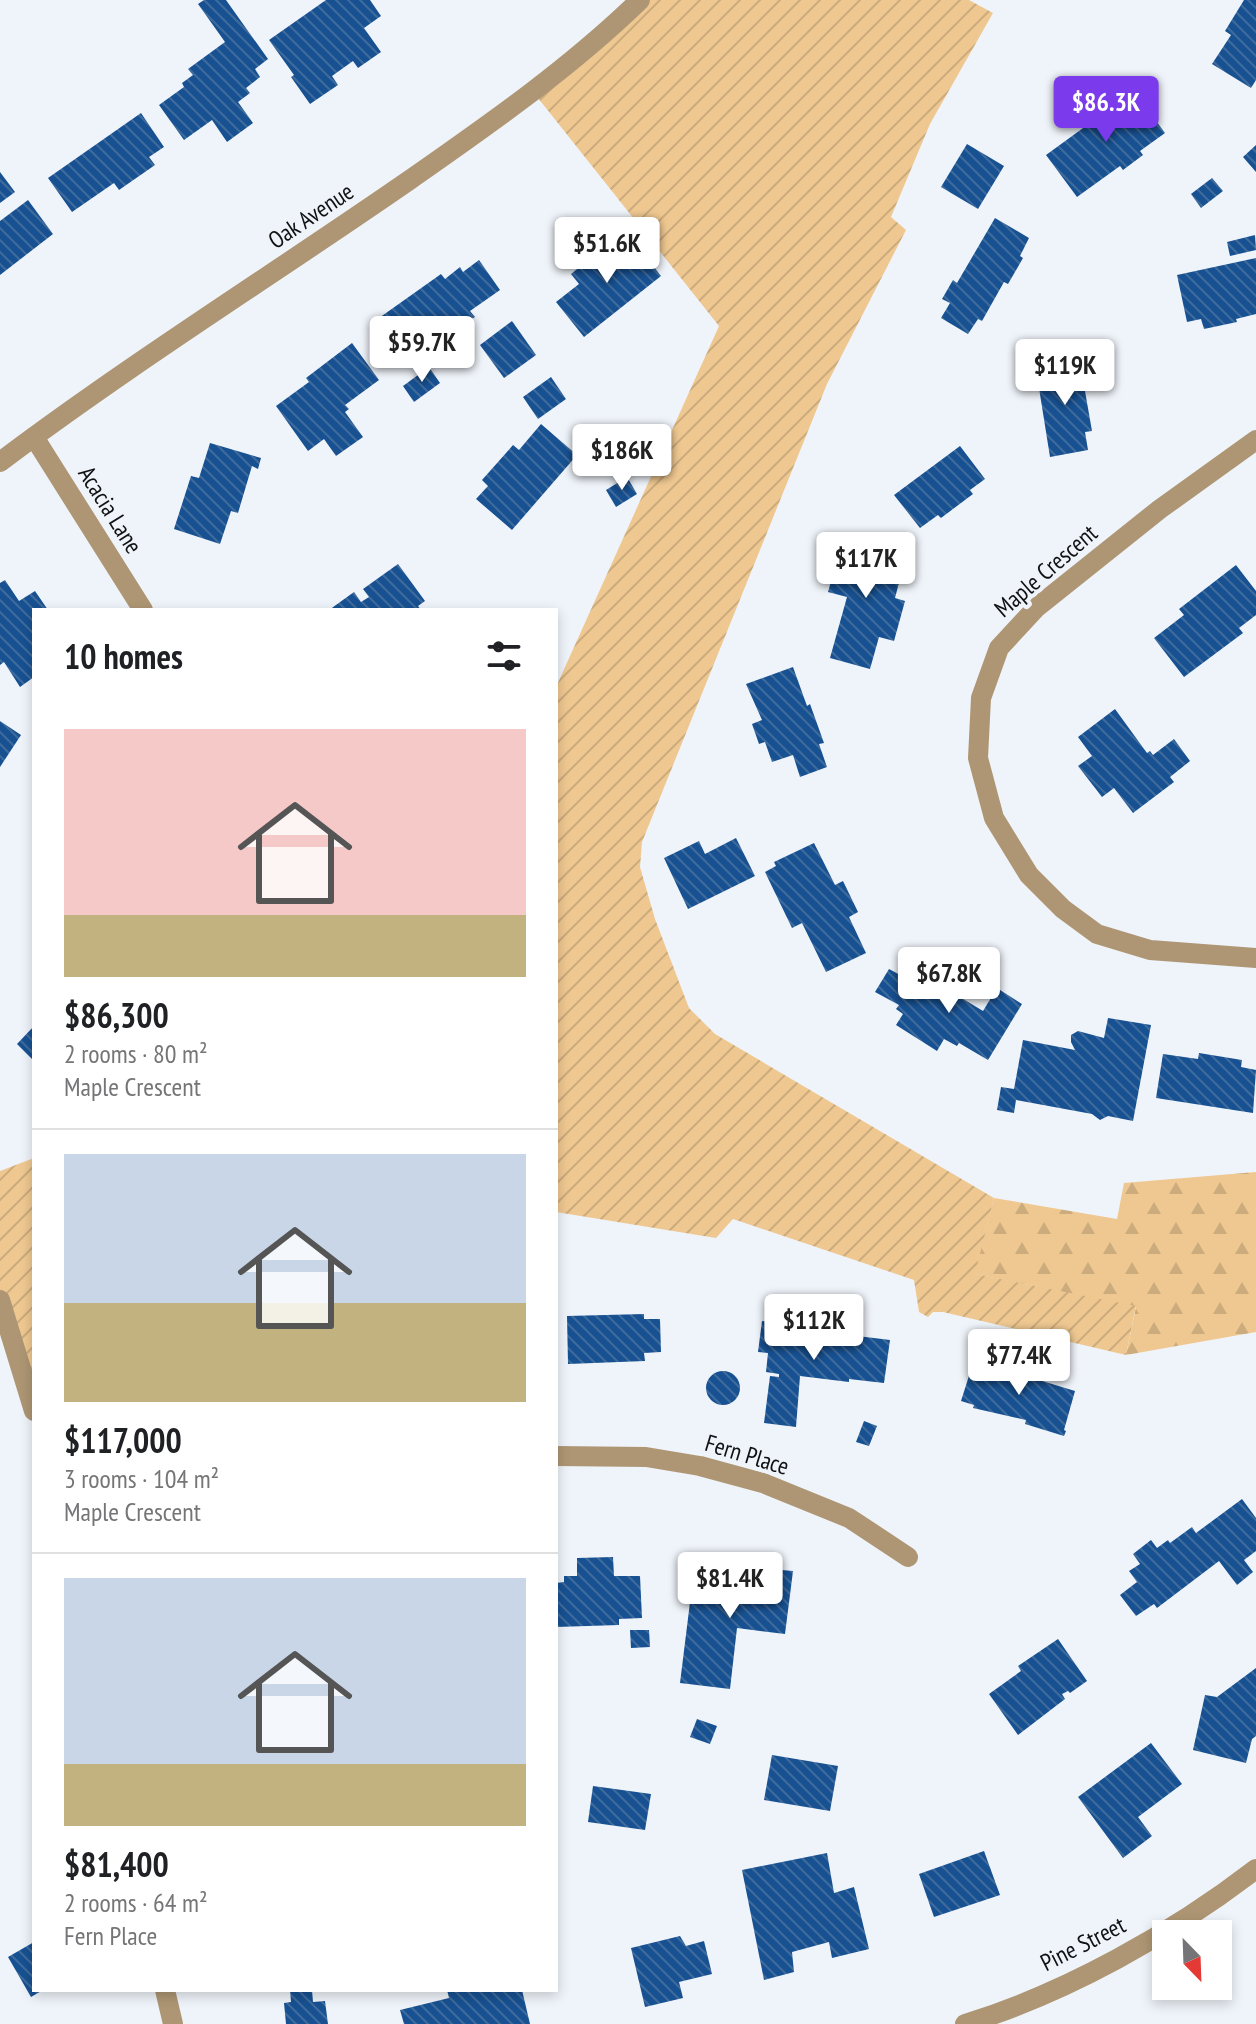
<!DOCTYPE html>
<html lang="en">
<head>
<meta charset="utf-8">
<style>
  body { margin:0; font-family:"PT Sans Narrow",sans-serif; background:#f6f6f6; color:#202124; height:100vh; display:flex; flex-direction:column; font-size:30px; white-space:nowrap }
  * { box-sizing:border-box; margin:0 }
  p { font-size:26px; color:#757577 }
  .icon { flex:none; width:44px; height:44px; fill:none; stroke:currentColor; stroke-width:2; stroke-linecap:round; stroke-linejoin:round }
  .map { position:relative; flex:1; overflow:hidden }
  .drawer { position:absolute; left:32px; top:608px; width:526px; height:1384px; display:flex; flex-direction:column; background:#fff; border-radius:0px; box-shadow:0 4px 12px #0003 }
  .drawer>* { flex:none }
  .needle { width:52px; rotate:157deg }
  .buttons { position:absolute; left:1152px; top:1920px; display:grid; gap:16px }
  .buttons a { display:grid; place-items:center; width:80px; height:80px; border-radius:0px; background:#fff; box-shadow:0 4px 12px #0003; font-size:40px }
  .price { position:absolute; translate:-50% -68px; padding:0 18px; border-radius:8px; background:#fff; color:#222; font-size:26px; line-height:52px; filter:drop-shadow(0 2px 4px #0008) }
  .price::after { content:''; position:absolute; left:50%; top:48px; width:24px; height:18px; margin-left:-12px; background:inherit; clip-path:polygon(0 0,100% 0,50% 100%) }
  .price.on { background:#7c3aed; color:#fff }
  ul { padding:0; list-style:none }
  li { display:grid; align-content:center; gap:16px; height:424px; padding:0 32px }
  li+li { border-top:2px solid #e0e0e0 }
  li span { display:grid; place-items:center; height:248px; border-radius:0px; color:#555 }
  li>.icon { margin-inline-start:auto }
  span .icon { width:144px; height:144px; fill:#fffc; stroke-width:1 }
  li b { font-size:34px }
  h2 { display:flex; justify-content:space-between; align-items:center; height:96px; padding:0 32px; font-size:34px }
  .map>svg:first-child { display:block }
  .forest { fill:url(#forest-firs) }
  .garden { fill:url(#garden-furrows) }
  .building { fill:url(#building-back-hatch) }
  .lines { fill:none; stroke-linecap:round; stroke-linejoin:round }
  .minor { stroke:#ae9674; stroke-width:20 }
  .labels { text-anchor:middle; stroke-width:8; stroke-linejoin:round; paint-order:stroke }
  .street-label { font-size:24px; fill:#101113; stroke:#eff4fa }
</style>
</head>
<body>
<div class="map">
<svg width="1256" height="2024" viewBox="0 0 1256 2024">
  <defs>
    <pattern id="forest-firs" width="22" height="20" patternUnits="userSpaceOnUse" patternTransform="scale(2)"><rect width="22" height="20" fill="#efc891"/><path d="M5 1l3.5 6h-7zM16 11l3.5 6h-7z" fill="#ccab7c"/></pattern>
    <pattern id="garden-furrows" width="10" height="10" patternUnits="userSpaceOnUse" patternTransform="scale(2)"><rect width="10" height="10" fill="#efc891"/><path d="M-1 1l2-2M0 10L10 0M9 11l2-2" fill="none" stroke="#ccab7c"/></pattern>
    <pattern id="building-back-hatch" width="6" height="6" patternUnits="userSpaceOnUse" patternTransform="scale(2)"><rect width="6" height="6" fill="#175192"/><path d="M-1 5l2 2M0 0l6 6M5-1l2 2" fill="none" stroke="#3f6b9c"/></pattern>
  </defs>
  <rect width="100%" height="100%" fill="#eff4fa"/>
  <!-- forest -->
  <path class="forest" d="M1256 1172V1332L1126 1355 1136 1307 974 1274 994 1198 1117 1219 1124 1183Z"/>
  <!-- garden -->
  <g class="garden">
    <path d="M646 0H969L993 13 930 124 891 217 906 230 827 384 642 842 640 867 655 919 689 1008 715 1034 994 1198 975 1274 1136 1306 1126 1355 943 1312H933L928 1317 919 1312 914 1280 733 1219 716 1238 556 1212V687L719 326 534 93Z"/>
    <path d="M34 1158V1378L0 1295V1171Z"/>
  </g>
  <!-- building -->
  <g class="building">
    <path d="M204 0H226L268 59 255 69 260 77 246 88 250 93 238 102 253 123 227 142 212 120 184 140 159 105 184 87 182 83 193 75 188 69 225 42 198 4Z"/>
    <path d="M326 0H370L381 16 364 28 381 52 358 68 353 61 332 76 338 85 310 104 291 77 294 75 269 40Z"/>
    <path d="M1244 0H1256V80L1251 88 1212 64 1231 35 1225 31Z"/>
    <path d="M1134 91 1165 133 1140 151 1143 155 1123 170 1120 166 1077 197 1046 155Z"/>
    <path d="M141 113 164 147 149 157 155 165 119 190 114 183 72 212 48 178Z"/>
    <path d="M967 144 1004 166 978 209 941 187Z"/>
    <path d="M1256 145V172L1243 157Z"/>
    <path d="M0 172 15 192 0 203Z"/>
    <path d="M1212 178 1223 191 1201 208 1191 194Z"/>
    <path d="M28 200 53 234 0 275V221Z"/>
    <path d="M995 218 1029 238 1020 256 1023 258 1008 284 1004 282 982 321 978 319 968 334 941 318 950 303 942 299 953 280 957 283Z"/>
    <path d="M1255 235 1256 250 1230 256 1227 242Z"/>
    <path d="M632 239 661 276 584 337 556 302 579 284 571 274 608 244 615 252Z"/>
    <path d="M1256 258V314L1236 319 1237 322 1204 329 1201 319 1187 322 1177 275Z"/>
    <path d="M479 260 500 290 470 311 475 317 430 349 424 340 393 363 376 339 389 330 379 318 441 274 445 279 460 267 463 272Z"/>
    <path d="M512 321 536 355 504 378 480 345Z"/>
    <path d="M352 343 379 380 345 405 349 409 345 412 363 437 336 456 324 439 308 451 276 406 309 382 306 378Z"/>
    <path d="M1079 357 1092 431 1085 432 1088 450 1050 457 1039 388H1043L1039 364Z"/>
    <path d="M429 367 440 383 414 402 403 386Z"/>
    <path d="M551 377 566 399 538 419 523 397Z"/>
    <path d="M541 424 577 455 512 530 476 499 488 486 482 480 513 445 519 450Z"/>
    <path d="M210 443 261 458 258 469 252 466 238 513 231 511 220 544 174 529 191 476 199 478Z"/>
    <path d="M960 446 985 479 970 490 973 494 941 518 938 515 920 528 894 495Z"/>
    <path d="M627 477 637 494 616 507 606 490Z"/>
    <path d="M843 538 906 556 895 598 905 601 894 641 879 637 870 669 830 658 847 597 828 592Z"/>
    <path d="M398 564 425 601 418 606 421 610H329L354 592 361 602 369 597 363 589Z"/>
    <path d="M1236 565 1256 591V615L1239 628 1243 633 1184 677 1154 638 1184 615 1179 609Z"/>
    <path d="M5 580 19 601 35 591 48 610H34V677L20 687 4 662 0 665V583Z"/>
    <path d="M793 667 807 706 810 704 824 743 819 744 827 767 800 777 793 755 772 762 765 742 759 744 752 724 762 720 746 684Z"/>
    <path d="M1115 709 1147 753 1150 751 1153 755 1174 739 1190 761 1170 777 1174 782 1133 813 1114 788 1102 797 1078 766 1092 756 1078 737Z"/>
    <path d="M0 721 21 735 0 767Z"/>
    <path d="M736 838 755 876 688 909 664 858 699 841 705 854Z"/>
    <path d="M814 843 835 885 843 881 858 912 849 917 866 953 826 972 802 923 792 928 765 872 776 866 774 862Z"/>
    <path d="M889 969 913 982 915 979 931 988 935 982 983 1011 997 988 1022 1004 988 1060 959 1043 957 1046 944 1039 937 1051 896 1025 903 1014 896 1009 899 1005 875 992Z"/>
    <path d="M1108 1018 1151 1025 1133 1121 1108 1116 1100 1120 1092 1114 1016 1100 1014 1113 997 1110 1001 1087 1014 1089 1023 1040 1075 1050 1071 1042V1035L1078 1031 1104 1038Z"/>
    <path d="M34 1026V1061L17 1044Z"/>
    <path d="M1199 1053 1242 1060 1241 1067 1256 1070 1253 1113 1156 1098 1163 1054 1198 1059Z"/>
    <path d="M772 1313 803 1318 801 1329 890 1340 884 1383 849 1379V1382L800 1376 796 1427 764 1423 770 1376 779 1377V1374L766 1372 768 1353 758 1352 762 1321 771 1322Z"/>
    <path d="M644 1314V1319H660L661 1352 644 1353 645 1361 568 1364 567 1316Z"/>
    <path d="M974 1360 1075 1391 1064 1430 1066 1431 1064 1436 1025 1424 1026 1420 973 1408 974 1405 961 1401Z"/>
    <circle cx="723" cy="1388" r="17"/>
    <path d="M864 1421 877 1426 869 1446 856 1442Z"/>
    <path d="M1242 1499 1256 1518V1551L1244 1560 1253 1572 1237 1585 1219 1561 1157 1608 1154 1604 1136 1616 1120 1595 1137 1582 1129 1571 1140 1564 1133 1554 1151 1540 1157 1548 1168 1540 1170 1543 1192 1527 1196 1533Z"/>
    <path d="M613 1557 614 1576H640L642 1618 619 1619V1625L556 1627V1583L564 1582V1576H577V1558Z"/>
    <path d="M759 1568 793 1571 785 1634 737 1628 730 1689 680 1683 694 1570 758 1577Z"/>
    <path d="M630 1630H649L650 1647 631 1648Z"/>
    <path d="M1058 1639 1087 1681 1070 1693 1068 1691 1062 1694 1065 1699 1018 1735 989 1694 1021 1671 1018 1666Z"/>
    <path d="M1256 1668V1736L1252 1739 1246 1763 1193 1750 1205 1695 1217 1697Z"/>
    <path d="M697 1719 717 1726 710 1744 690 1737Z"/>
    <path d="M1151 1743 1182 1784 1138 1817 1152 1836 1123 1858 1078 1797Z"/>
    <path d="M772 1755 838 1766 830 1811 764 1800Z"/>
    <path d="M593 1786 651 1794 645 1830 588 1822Z"/>
    <path d="M984 1851 1000 1895 934 1917 919 1874Z"/>
    <path d="M827 1853 834 1893 854 1887 869 1949 832 1958 829 1942 792 1952 794 1972 764 1980 742 1870Z"/>
    <path d="M680 1936 686 1946 704 1941 712 1974 679 1982 683 1998 645 2007 631 1948Z"/>
    <path d="M34 1942V1990H43L31 1997 8 1957Z"/>
    <path d="M290 1990H312L313 2002 325 2001 328 2024H286L284 2003 291 2002Z"/>
    <path d="M447 1990H522L530 2024H404L400 2010 449 1998Z"/>
  </g>
  <g class="lines">
    <!-- minor -->
    <g class="minor">
      <path d="M34 437 143 610"/>
      <path d="M1256 440 1160 509 1036 608 999 648 981 698 978 758 994 818 1029 875 1063 909 1097 934 1150 950 1256 958"/>
      <path d="M0 462C133 362 274 274 411 179 491 123 570 68 640 0"/>
      <path d="M0 1300 34 1411"/>
      <path d="M556 1456 646 1457 700 1466 763 1483 849 1518 908 1557"/>
      <path d="M165 1990 173 2024"/>
      <path d="M965 2024C1066 1993 1173 1933 1256 1869"/>
    </g>
  </g>
  <g class="labels">
    <!-- street labels -->
    <g class="street-label">
      <text transform="translate(311 216) rotate(-34)" y="8">Oak Avenue</text>
      <text transform="translate(110 510) rotate(58)" y="8">Acacia Lane</text>
      <text transform="translate(1046 571) rotate(-41)" y="8">Maple Crescent</text>
      <text transform="translate(747 1455) rotate(17)" y="8">Fern Place</text>
      <text transform="translate(1083 1944) rotate(-27)" y="8">Pine Street</text>
    </g>
  </g>
</svg>
<div class="buttons">
<a><svg class="needle" viewBox="-14 -14 28 28"><path d="M0-13l5 13h-10z" fill="#e53935"/><path d="M0 13l5-13h-10z" fill="#757577"/></svg></a>
</div>
<b class="price on" style="left:1106px;top:144px">$86.3K</b>
<b class="price" style="left:607px;top:285px">$51.6K</b>
<b class="price" style="left:422px;top:384px">$59.7K</b>
<b class="price" style="left:1065px;top:407px">$119K</b>
<b class="price" style="left:622px;top:492px">$186K</b>
<b class="price" style="left:866px;top:600px">$117K</b>
<b class="price" style="left:949px;top:1015px">$67.8K</b>
<b class="price" style="left:814px;top:1362px">$112K</b>
<b class="price" style="left:1019px;top:1397px">$77.4K</b>
<b class="price" style="left:730px;top:1620px">$81.4K</b>
<section class="drawer">
<h2>10 homes<svg class="icon" aria-label="filters" viewBox="0 0 24 24"><path d="M4 7h16M4 17h16"/><circle cx="9" cy="7" r="2"/><circle cx="15" cy="17" r="2"/></svg></h2>
<ul>
<li><span style="background:linear-gradient(#f6c9c9 75%,#c2b280 0)"><svg class="icon" aria-label="home" viewBox="0 0 24 24"><path d="M3 11l9-7 9 7M6 9v11h12V9"/></svg></span><div><b>$86,300</b><p>2 rooms · 80 m²</p><p>Maple Crescent</p></div></li>
<li><span style="background:linear-gradient(#c9d6e8 60%,#c2b280 0)"><svg class="icon" aria-label="home" viewBox="0 0 24 24"><path d="M3 11l9-7 9 7M6 9v11h12V9"/></svg></span><div><b>$117,000</b><p>3 rooms · 104 m²</p><p>Maple Crescent</p></div></li>
<li><span style="background:linear-gradient(#c9d6e8 75%,#c2b280 0)"><svg class="icon" aria-label="home" viewBox="0 0 24 24"><path d="M3 11l9-7 9 7M6 9v11h12V9"/></svg></span><div><b>$81,400</b><p>2 rooms · 64 m²</p><p>Fern Place</p></div></li>
</ul>
</section>
</div>
</body>
</html>
